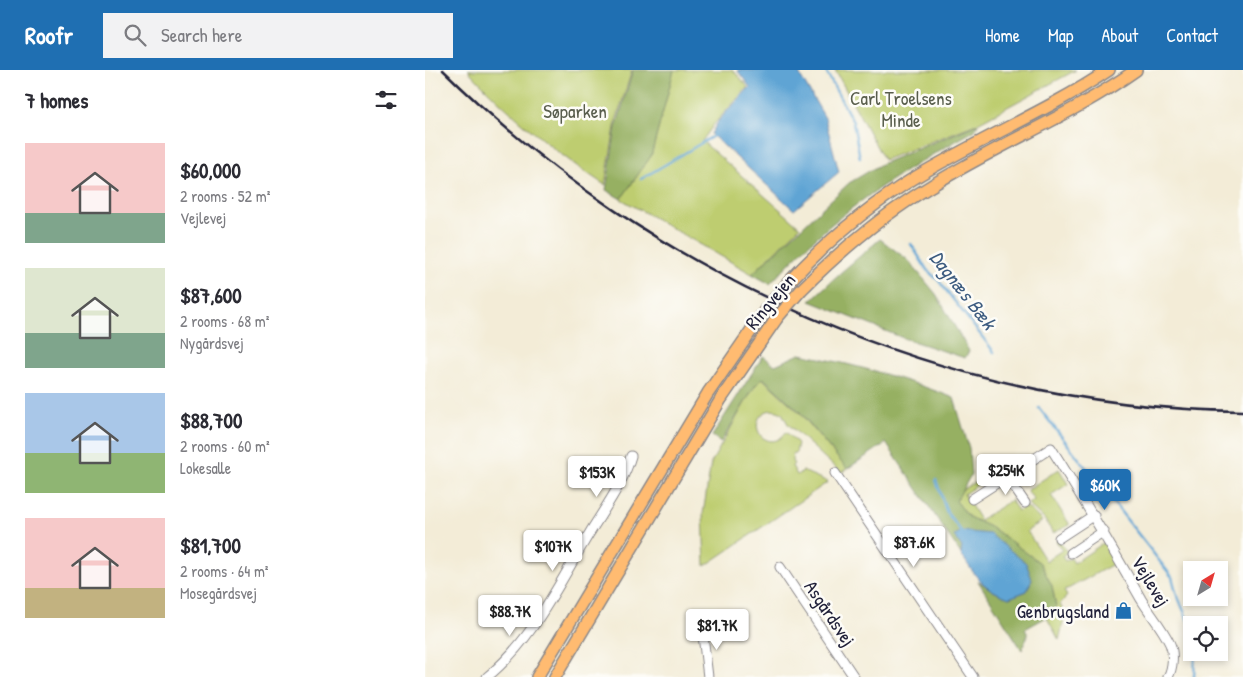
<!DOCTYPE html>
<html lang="en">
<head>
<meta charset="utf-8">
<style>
  body { margin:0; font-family:"Patrick Hand",sans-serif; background:#f2f2f3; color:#2b2b33; height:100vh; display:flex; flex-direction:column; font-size:19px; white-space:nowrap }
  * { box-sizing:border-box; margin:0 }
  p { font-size:16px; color:#7c7c81 }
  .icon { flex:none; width:28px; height:28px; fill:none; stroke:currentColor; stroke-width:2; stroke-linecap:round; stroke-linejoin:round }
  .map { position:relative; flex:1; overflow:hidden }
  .sheet { display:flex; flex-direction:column; background:#fff; width:425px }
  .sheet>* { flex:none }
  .needle { width:32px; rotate:37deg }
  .tools { position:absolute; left:758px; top:491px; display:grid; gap:10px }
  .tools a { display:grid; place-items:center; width:45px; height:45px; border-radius:0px; background:#fff; box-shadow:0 2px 8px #0003; font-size:25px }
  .price { position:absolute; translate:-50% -42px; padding:0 11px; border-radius:5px; background:#fff; color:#222; font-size:16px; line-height:32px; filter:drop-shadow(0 1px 2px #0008) }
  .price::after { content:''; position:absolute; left:50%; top:30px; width:15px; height:11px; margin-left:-8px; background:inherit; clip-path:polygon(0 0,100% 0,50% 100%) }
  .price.selected { background:#1f6fb2; color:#fff }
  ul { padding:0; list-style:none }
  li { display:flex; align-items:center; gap:15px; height:125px; padding:0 25px }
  li span { display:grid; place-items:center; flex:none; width:140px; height:100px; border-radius:0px; color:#555 }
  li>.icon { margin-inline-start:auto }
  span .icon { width:60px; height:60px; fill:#fffc; stroke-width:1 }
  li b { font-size:21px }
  h2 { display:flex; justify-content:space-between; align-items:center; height:60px; padding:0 25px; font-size:21px }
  header { display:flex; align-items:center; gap:30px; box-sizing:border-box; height:70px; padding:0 25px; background:#1f6fb2; color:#fff }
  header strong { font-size:24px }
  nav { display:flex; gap:28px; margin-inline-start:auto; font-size:18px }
  .search { width:350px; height:45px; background:#f2f2f3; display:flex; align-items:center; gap:12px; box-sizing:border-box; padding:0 18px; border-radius:0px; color:#7c7c81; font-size:19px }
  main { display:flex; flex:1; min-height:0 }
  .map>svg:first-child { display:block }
  .green { fill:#becd6f; stroke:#707855 }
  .forest { fill:#96b062; stroke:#5c694e }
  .water { fill:#5ea4d4; stroke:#406388 }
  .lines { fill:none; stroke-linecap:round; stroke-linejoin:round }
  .stream { stroke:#5ea4d4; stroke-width:2.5 }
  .minor-casing { stroke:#8a8789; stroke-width:11 }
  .major-casing { stroke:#8a8789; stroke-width:14 }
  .minor { stroke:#fff; stroke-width:9 }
  .major { stroke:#ffbb71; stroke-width:11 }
  .rail { stroke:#22223b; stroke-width:2.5 }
  .major-bridge-casing { stroke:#8a8789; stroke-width:14; stroke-linecap:butt }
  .major-bridge { stroke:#ffbb71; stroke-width:11 }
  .labels { text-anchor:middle; stroke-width:5; stroke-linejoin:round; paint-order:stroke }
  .park-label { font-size:19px; fill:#595e4d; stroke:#fdfcf7 }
  .street-label { font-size:19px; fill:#22223b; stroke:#fdfcf7 }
  .poi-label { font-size:19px; fill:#22223b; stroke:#fdfcf7; text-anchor:end }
  .water-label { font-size:20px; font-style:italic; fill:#3d5c80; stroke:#fdfcf7 }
</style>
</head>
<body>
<header>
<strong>Roofr</strong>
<div class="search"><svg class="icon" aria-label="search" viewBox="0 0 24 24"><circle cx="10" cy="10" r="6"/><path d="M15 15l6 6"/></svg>Search here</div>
<nav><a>Home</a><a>Map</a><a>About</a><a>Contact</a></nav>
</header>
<main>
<section class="sheet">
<h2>7 homes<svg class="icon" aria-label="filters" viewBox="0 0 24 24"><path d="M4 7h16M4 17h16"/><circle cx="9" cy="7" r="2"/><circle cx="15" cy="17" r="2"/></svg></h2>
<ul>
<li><span style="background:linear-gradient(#f6c9c9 70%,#7fa58c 0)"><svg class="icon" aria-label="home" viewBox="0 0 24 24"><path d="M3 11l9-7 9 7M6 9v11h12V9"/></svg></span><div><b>$60,000</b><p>2 rooms · 52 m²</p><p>Vejlevej</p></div></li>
<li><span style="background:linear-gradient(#dfe7d0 65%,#7fa58c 0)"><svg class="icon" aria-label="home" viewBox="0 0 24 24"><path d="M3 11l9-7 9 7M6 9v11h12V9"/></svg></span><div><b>$87,600</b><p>2 rooms · 68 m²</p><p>Nygårdsvej</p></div></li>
<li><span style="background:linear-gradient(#a9c7e8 60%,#8fb573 0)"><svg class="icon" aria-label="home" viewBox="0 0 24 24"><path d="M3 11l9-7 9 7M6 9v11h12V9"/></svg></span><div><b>$88,700</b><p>2 rooms · 60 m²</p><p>Lokesalle</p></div></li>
<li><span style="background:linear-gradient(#f6c9c9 70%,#c2b280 0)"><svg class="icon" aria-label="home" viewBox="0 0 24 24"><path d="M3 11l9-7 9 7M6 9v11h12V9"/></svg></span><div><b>$81,700</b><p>2 rooms · 64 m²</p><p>Mosegårdsvej</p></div></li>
</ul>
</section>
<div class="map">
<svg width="818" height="607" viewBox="0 0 818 607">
  <rect width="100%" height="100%" fill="#fdfcf7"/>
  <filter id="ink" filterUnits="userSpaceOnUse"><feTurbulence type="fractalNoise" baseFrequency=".02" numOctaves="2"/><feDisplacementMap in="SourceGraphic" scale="10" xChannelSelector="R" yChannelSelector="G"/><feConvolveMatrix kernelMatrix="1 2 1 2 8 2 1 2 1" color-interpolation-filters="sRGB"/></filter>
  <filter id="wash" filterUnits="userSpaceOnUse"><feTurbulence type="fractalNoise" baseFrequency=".0096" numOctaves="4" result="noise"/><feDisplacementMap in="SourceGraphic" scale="20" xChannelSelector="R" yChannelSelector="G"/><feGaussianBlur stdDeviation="1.12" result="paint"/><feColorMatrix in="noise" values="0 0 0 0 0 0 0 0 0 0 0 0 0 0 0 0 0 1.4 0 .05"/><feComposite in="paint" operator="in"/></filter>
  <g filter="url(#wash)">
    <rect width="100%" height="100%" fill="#f3ecd7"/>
    <!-- green -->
    <g class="green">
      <path d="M43 0H207L191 51 180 115C133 85 80 41 43 0Z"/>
      <path d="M249 0H308L323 17 290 53 277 71 375 157 327 204 196 129 226 86Z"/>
      <path d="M410 0H651L551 54 459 90Z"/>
      <path d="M337 308 375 343 422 399 416 403 363 354 357 343C340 333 324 352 337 367 346 374 355 371 361 362L373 373 371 383H368L367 391 369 394 367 396 372 405 378 401 403 412 280 496 278 444 286 393 330 315Z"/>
      <path d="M634 399 643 414 626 425 645 455 628 463 619 449 603 434 609 430 602 420Z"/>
      <path d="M564 403 567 405 539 424 555 450 586 430 593 441 601 436 617 451 602 461 621 491 637 480 631 471 634 470 642 482 637 486 640 491 646 488 649 493 680 472 692 492 639 521 642 526 635 534 640 545 634 570 622 548 629 543 631 536 627 516 615 493 569 459 544 447 531 431 537 420Z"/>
    </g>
    <!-- forest -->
    <g class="forest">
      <path d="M208 0H249L226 86 196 129 181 120 191 57Z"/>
      <path d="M553 54 549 61C468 106 408 144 345 214L327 204 424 113 456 94Z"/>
      <path d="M455 169 483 190 511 224 544 281 540 288 478 268 385 231 414 204Z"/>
      <path d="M375 284C428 294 479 308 529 328L544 378 546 405 531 431 544 447 569 459 615 493 627 516 631 537 629 543 600 559 603 565 597 580 553 511 570 522 584 528 602 521 607 509 537 477 536 484 461 373 422 399 376 343 338 308 330 316 296 372 287 366 338 286 350 295Z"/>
    </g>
    <!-- water -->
    <g class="water">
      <path d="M312 0H372L400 48 414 102 369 140 286 64 294 50 325 17Z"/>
      <path d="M536 461 565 464 601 493 607 509 602 521 584 528C557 518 551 507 536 484L537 477 529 466Z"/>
    </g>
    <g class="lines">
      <!-- stream -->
      <g class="stream">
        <path d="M400 0 428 52 435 88"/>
        <path d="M216 109 290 65"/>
        <path d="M486 174 502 200 513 210 569 282"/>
        <path d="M614 338 747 507 751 522 766 558"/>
        <path d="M511 410 522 443 536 461"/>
        <path d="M769 607 770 582"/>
      </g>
    </g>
  </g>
  <g filter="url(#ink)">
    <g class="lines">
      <defs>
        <g id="minor">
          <path d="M410 403 548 607"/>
          <path d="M582 407 600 433"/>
          <path d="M547 429 626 378C658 428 687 478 716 529 725 544 737 557 745 574 749 583 748 598 743 607"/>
          <path d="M634 468 669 445"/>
          <path d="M646 483 679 461"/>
          <path d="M355 497 429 607"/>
          <path d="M277 557 283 607"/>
          <path d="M62 607C108 570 134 513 164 464 179 439 198 414 206 386"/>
        </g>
        <g id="major">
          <path d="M362 214C400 173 443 136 491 107 554 69 623 41 684 0"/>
          <path d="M376 220C416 180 457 145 506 116 573 74 646 46 711 0"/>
          <path d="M112 607 283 323 339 242"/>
          <path d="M130 607 296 329 352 248"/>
        </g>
      </defs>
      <!-- minor casing -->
      <use href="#minor" class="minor-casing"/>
      <!-- major casing -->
      <use href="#major" class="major-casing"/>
      <!-- minor -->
      <use href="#minor" class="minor"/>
      <!-- major -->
      <use href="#major" class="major"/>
      <!-- rail -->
      <path class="rail" d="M18 0C229 208 519 338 818 341"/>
      <defs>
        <g id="major-bridge">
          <path d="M339 242 362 214"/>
          <path d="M352 248 376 220"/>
        </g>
      </defs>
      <!-- major-bridge casing -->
      <use href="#major-bridge" class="major-bridge-casing"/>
      <!-- major-bridge -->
      <use href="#major-bridge" class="major-bridge"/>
    </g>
  </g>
  <!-- icons -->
  <defs>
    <symbol id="shop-bare" viewBox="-9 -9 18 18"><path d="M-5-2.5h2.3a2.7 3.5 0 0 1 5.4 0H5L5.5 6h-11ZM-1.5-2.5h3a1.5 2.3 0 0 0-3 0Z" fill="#1f6fb2" stroke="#fdfcf7" stroke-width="2.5" paint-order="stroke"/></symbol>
  </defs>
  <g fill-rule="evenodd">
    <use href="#shop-bare" x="686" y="528" width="25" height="25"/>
  </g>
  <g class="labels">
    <!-- park labels -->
    <g class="park-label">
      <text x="476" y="35">Carl Troelsens<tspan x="476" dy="22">Minde</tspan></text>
      <text x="150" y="48">Søparken</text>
    </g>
    <!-- street labels -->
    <g class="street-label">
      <text transform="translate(345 231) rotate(-50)" y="7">Ringvejen</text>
      <text transform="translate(726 511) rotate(59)" y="7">Vejlevej</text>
      <text transform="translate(405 543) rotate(56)" y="7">Asgårdsvej</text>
    </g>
    <!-- poi labels -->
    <g class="poi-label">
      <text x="684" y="548">Genbrugsland</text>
    </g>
    <!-- water labels -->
    <g class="water-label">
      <text transform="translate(538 220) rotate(52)" y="7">Dagnæs Bæk</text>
    </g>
  </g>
</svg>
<div class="tools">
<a><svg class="needle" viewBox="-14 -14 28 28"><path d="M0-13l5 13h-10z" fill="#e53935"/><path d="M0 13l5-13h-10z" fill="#7c7c81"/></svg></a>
<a><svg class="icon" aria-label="locate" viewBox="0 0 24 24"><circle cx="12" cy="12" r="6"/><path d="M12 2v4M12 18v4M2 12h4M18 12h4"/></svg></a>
</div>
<b class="price" style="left:581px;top:426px">$254K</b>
<b class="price" style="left:172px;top:428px">$153K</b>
<b class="price selected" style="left:680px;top:441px">$60K</b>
<b class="price" style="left:489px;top:498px">$87.6K</b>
<b class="price" style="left:128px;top:502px">$107K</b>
<b class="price" style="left:85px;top:567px">$88.7K</b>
<b class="price" style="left:292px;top:581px">$81.7K</b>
</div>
</main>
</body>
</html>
